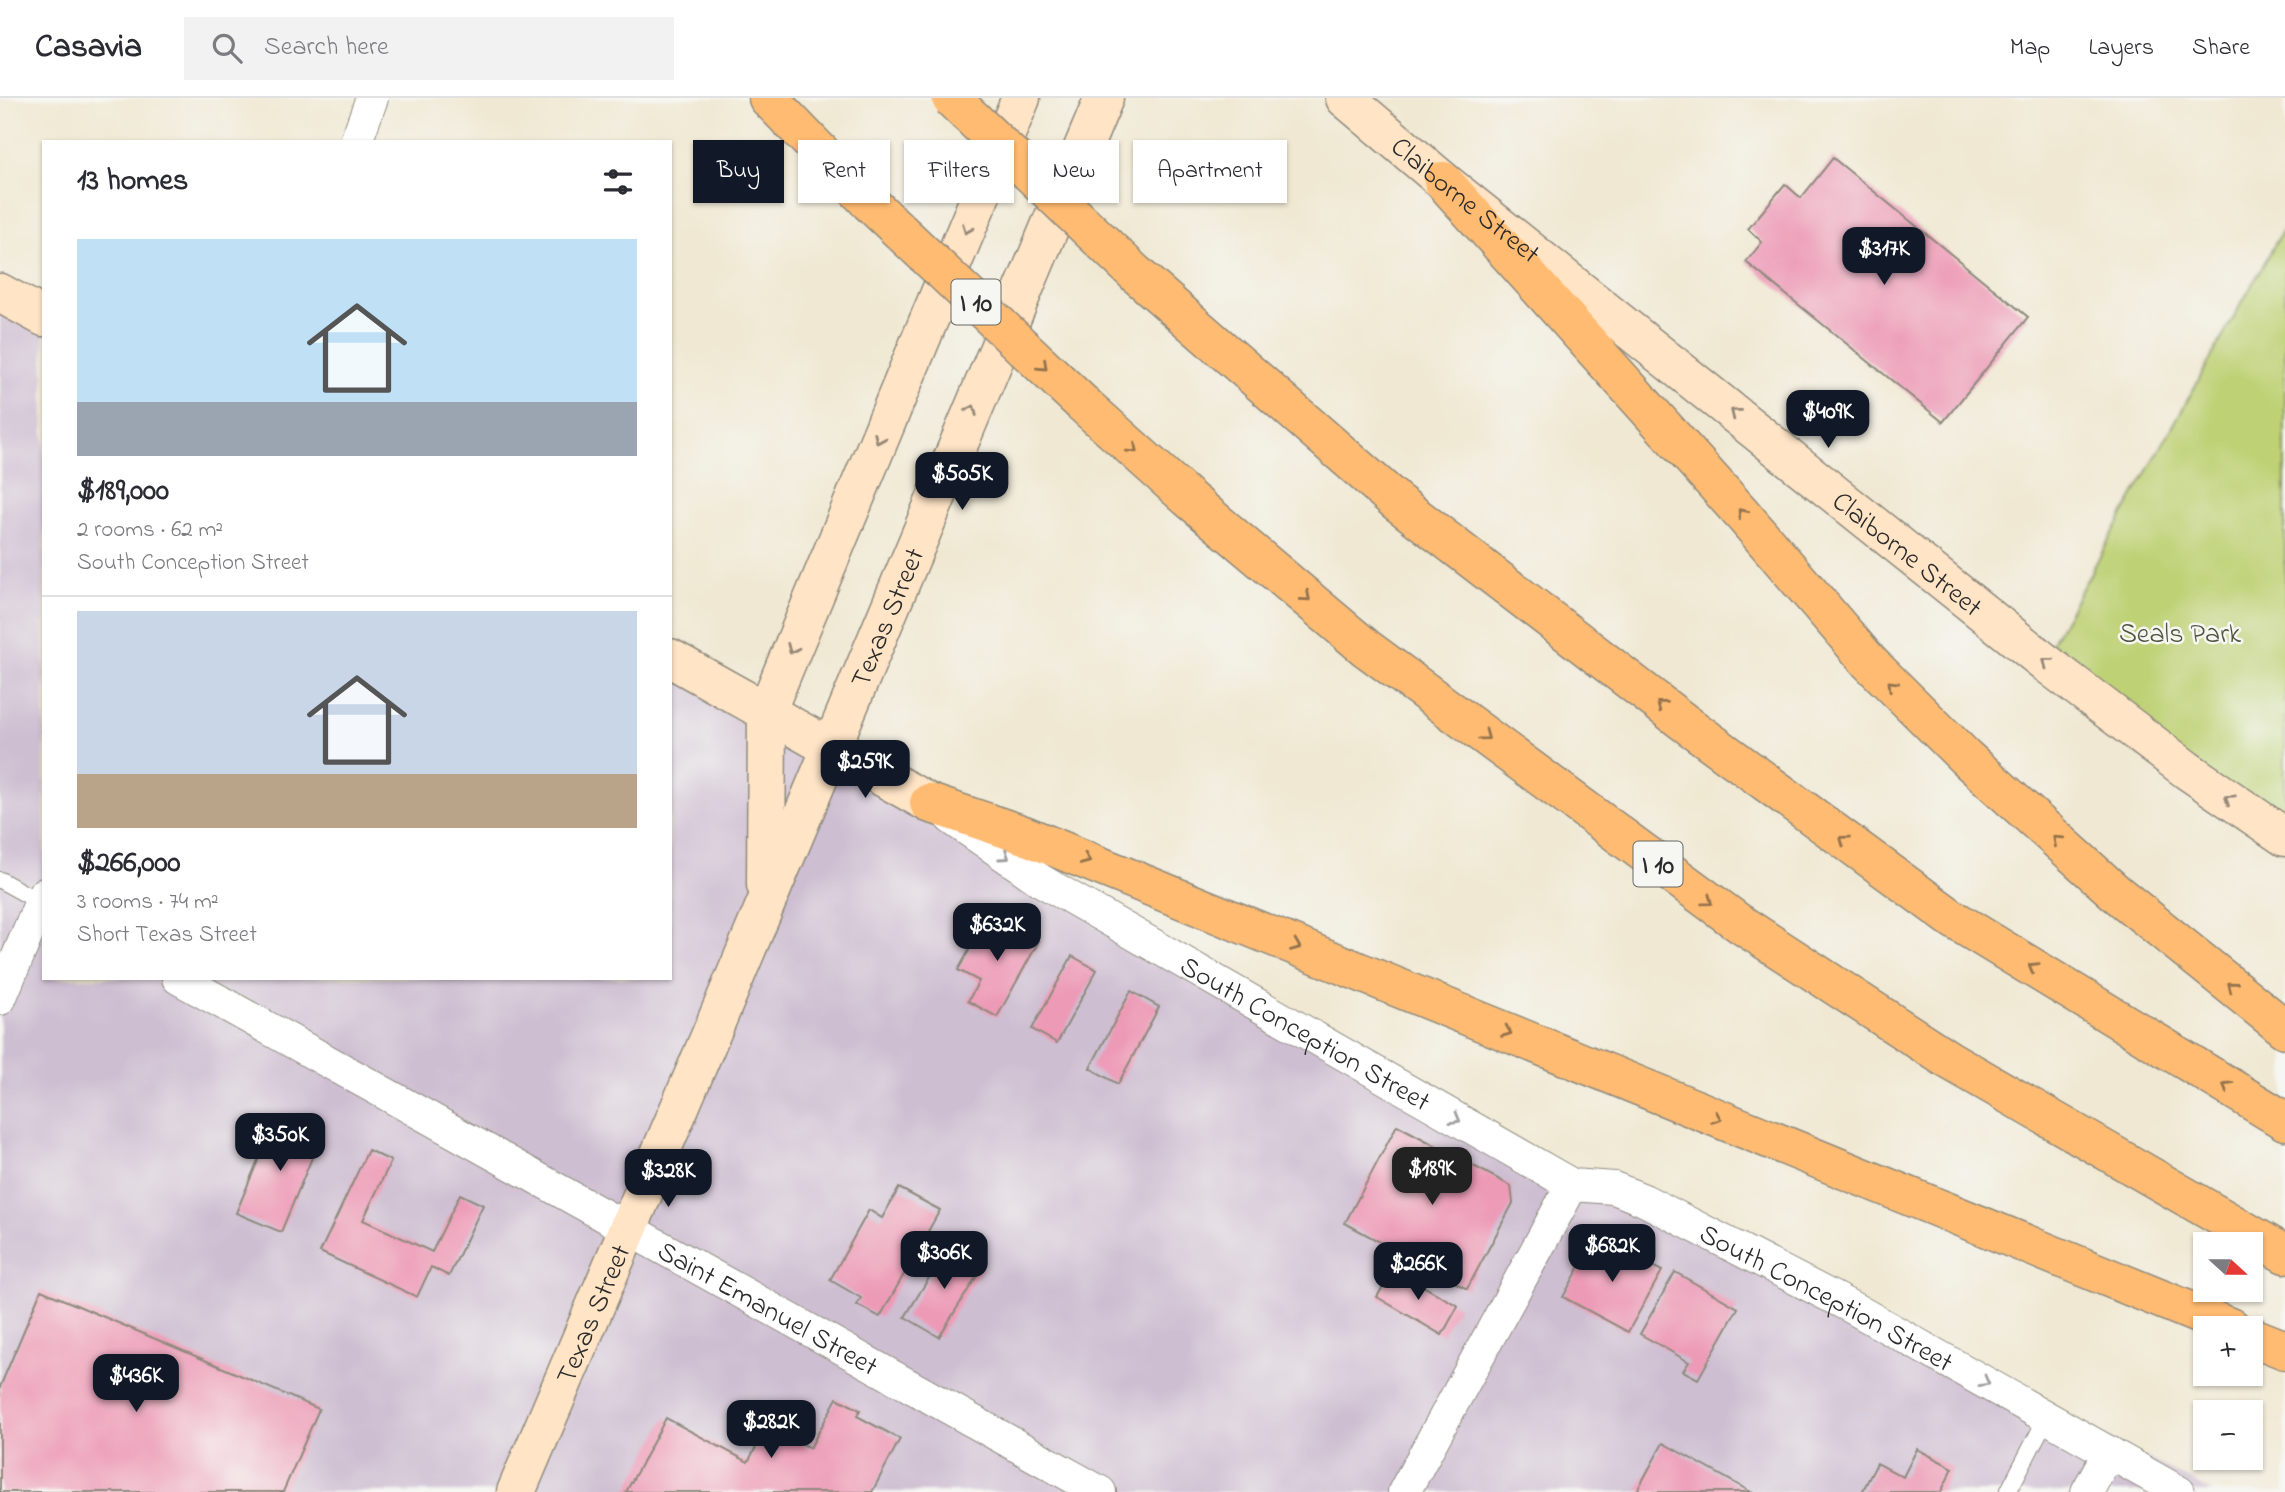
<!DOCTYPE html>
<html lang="en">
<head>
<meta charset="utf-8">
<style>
  body { margin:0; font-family:"Indie Flower",sans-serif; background:#f2f2f3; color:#2b2b33; height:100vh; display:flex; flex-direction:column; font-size:26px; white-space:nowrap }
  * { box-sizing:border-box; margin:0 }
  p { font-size:23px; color:#7c7c81 }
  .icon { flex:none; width:38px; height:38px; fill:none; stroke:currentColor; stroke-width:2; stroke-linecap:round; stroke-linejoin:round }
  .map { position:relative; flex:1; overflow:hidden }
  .sheet { position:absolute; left:42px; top:42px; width:630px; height:840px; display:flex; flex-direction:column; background:#fff; border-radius:0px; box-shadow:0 2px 5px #0004 }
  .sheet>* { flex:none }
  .guide { position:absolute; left:693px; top:42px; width:665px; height:63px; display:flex; gap:14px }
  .needle { width:46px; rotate:111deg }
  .tools { position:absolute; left:2193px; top:1134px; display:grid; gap:14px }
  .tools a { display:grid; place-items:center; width:70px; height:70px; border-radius:0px; background:#fff; box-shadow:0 2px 5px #0004; font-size:35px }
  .price { position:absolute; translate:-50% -60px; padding:0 16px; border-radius:14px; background:#111827; color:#fff; font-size:23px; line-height:46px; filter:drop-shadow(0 2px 4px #0008) }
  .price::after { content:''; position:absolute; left:50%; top:42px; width:21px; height:16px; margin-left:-10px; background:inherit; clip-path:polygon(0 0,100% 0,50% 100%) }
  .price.selected { background:#222; color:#fff }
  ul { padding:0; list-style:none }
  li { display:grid; align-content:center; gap:14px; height:371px; padding:0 35px }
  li+li { border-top:2px solid #e1e1e2 }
  li span { display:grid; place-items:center; height:217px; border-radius:0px; color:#555 }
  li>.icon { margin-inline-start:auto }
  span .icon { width:126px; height:126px; fill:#fffc; stroke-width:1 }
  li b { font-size:30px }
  h2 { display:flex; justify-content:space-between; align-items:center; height:84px; padding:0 35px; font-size:30px }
  .chip { padding:0 24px; border-radius:0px; background:#fff; box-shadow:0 2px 5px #0004; font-size:24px; line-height:63px }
  .chip.selected { background:#111827; color:#fff }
  header { display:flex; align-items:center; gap:42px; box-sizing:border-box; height:98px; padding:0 35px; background:#fff; border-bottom:2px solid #e1e1e2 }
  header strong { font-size:33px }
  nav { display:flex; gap:38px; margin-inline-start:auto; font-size:24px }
  .search { width:490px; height:63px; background:#f2f2f3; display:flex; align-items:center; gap:18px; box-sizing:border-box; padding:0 24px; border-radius:0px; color:#7c7c81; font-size:26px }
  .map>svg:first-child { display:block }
  .industrial { fill:#cebed1 }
  .green { fill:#bed175; stroke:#747e50; stroke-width:2 }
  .building { fill:#ed9ab6 }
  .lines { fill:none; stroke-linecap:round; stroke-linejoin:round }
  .lane-casing { stroke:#8e8a7e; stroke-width:18 }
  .street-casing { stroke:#8e8a7e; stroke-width:34 }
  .secondary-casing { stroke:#8e8a7e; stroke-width:41 }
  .highway-casing { stroke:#8e8a7e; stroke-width:41 }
  .lane { stroke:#fff; stroke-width:16 }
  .street { stroke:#fff; stroke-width:32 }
  .secondary { stroke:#ffe4c6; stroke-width:38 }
  .highway { stroke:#ffbb71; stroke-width:38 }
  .highway-bridge-casing { stroke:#8e8a7e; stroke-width:41; stroke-linecap:butt }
  .highway-bridge { stroke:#ffbb71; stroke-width:38 }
  .oneway { stroke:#958878 }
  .oneway2 { stroke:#95734e }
  .oneway3 { stroke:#a0a0a0 }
  .labels { text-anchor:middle; stroke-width:5; stroke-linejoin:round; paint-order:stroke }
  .shield { fill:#f6f6f2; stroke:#686867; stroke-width:2 }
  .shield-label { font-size:26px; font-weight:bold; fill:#2b2b2b }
  .street-label { font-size:28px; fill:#2b2b2b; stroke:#f6f6f2 }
  .park-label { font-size:28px; fill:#50543e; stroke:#f6f6f2 }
</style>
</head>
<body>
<header>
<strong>Casavia</strong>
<div class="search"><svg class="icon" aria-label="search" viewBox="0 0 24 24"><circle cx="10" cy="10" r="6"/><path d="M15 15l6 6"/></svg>Search here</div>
<nav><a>Map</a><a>Layers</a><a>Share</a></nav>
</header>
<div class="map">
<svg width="2285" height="1394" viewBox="0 0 2285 1394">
  <rect width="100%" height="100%" fill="#f6f6f2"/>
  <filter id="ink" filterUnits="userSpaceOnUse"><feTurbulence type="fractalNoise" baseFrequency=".0143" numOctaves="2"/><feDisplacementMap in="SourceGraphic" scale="14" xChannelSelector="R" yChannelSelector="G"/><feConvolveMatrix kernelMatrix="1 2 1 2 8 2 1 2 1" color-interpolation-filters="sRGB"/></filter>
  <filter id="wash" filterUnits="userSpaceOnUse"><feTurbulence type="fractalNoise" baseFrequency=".00686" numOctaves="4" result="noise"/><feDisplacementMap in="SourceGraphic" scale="28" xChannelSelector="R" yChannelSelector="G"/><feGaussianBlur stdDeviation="1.57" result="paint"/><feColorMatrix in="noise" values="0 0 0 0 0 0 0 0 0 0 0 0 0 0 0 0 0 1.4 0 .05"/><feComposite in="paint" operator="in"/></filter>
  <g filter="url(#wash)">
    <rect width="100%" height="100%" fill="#f0e8d2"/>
    <!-- industrial -->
    <path class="industrial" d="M0 195 44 219V880H670V561L1572 1087 1644 1102 2213 1394H0Z"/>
    <!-- green -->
    <path class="green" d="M2285 128V739L2048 551Z"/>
    <g id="blocks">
      <!-- building -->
      <g class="building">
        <path d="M1833 60 2028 219 1943 324 1746 164 1762 144 1748 131 1785 86 1801 100Z"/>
        <path d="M990 815 1039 843 997 919 968 903 979 883 958 872Z"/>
        <path d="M1072 858 1097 872 1057 945 1032 931Z"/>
        <path d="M1131 893 1159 909 1118 986 1090 970Z"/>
        <path d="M294 1019 324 1031 281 1134 236 1115 274 1024 290 1031Z"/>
        <path d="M1397 1027 1511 1088 1513 1105 1467 1191 1345 1125Z"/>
        <path d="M368 1052 391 1063 363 1122 432 1154 460 1096 483 1107 449 1178 431 1169 417 1199 320 1154Z"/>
        <path d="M899 1090 940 1112 880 1219 857 1207 861 1200 830 1182 869 1112 882 1120Z"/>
        <path d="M1597 1138 1662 1173 1628 1234 1563 1199Z"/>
        <path d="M949 1147 983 1168 939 1239 905 1219Z"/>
        <path d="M1393 1171 1458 1208 1442 1237 1377 1199Z"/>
        <path d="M1675 1174 1738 1210 1698 1281 1683 1273 1689 1264 1640 1236Z"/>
        <path d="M41 1192 319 1311 283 1394H0V1289Z"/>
        <path d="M837 1300 860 1312 857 1318 900 1341 872 1394H626L666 1320 748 1364 768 1327 810 1350Z"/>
        <path d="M1663 1345 1751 1394H1643L1638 1391Z"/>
        <path d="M1917 1351 1953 1370 1941 1394H1862L1877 1365 1903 1379Z"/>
      </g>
    </g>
  </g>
  <g filter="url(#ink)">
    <use href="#blocks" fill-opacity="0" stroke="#8e8a7e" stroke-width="2"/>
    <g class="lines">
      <defs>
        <g id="lane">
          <path d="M0 782 40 804"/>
          <path d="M2008 1394 2047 1319"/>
        </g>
        <g id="street">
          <path d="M356 44 372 0"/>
          <path id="s1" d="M951 720 1040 782 1572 1087 1614 1090 1644 1102 1853 1210 2179 1394"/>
          <path id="s2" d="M178 880 1100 1394"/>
          <path d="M0 901 44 796"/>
          <path d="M1404 1394 1572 1087"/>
          <path d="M2087 1394 2109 1354"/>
        </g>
        <g id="secondary">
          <path id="s3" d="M1345 0 1443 83 2046 565 2187 672 2285 739"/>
          <path d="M0 195 44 219"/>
          <path d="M670 560 929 705"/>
          <path d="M766 787 767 612 1021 0"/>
          <path id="s4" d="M516 1394 714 929 1104 0"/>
        </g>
        <g id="highway">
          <path d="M768 0 869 104"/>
          <path d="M1443 83 1743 417 1869 564 1965 659 2116 795 2285 931"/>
          <path d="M1137 177 1397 404 1685 625 1953 821 2285 1023"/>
          <path d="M1082 305 1188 400 1366 550 1739 825 1949 962 2285 1156"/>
          <path d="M929 705 1024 737 2232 1230"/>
          <path d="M2250 1238 2285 1252"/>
        </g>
      </defs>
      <!-- lane casing -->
      <use href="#lane" class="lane-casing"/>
      <!-- street casing -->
      <use href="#street" class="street-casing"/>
      <!-- secondary casing -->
      <use href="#secondary" class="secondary-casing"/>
      <!-- highway casing -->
      <use href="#highway" class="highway-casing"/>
      <!-- lane -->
      <use href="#lane" class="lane"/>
      <!-- street -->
      <use href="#street" class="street"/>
      <!-- secondary -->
      <use href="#secondary" class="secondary"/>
      <!-- highway -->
      <use href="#highway" class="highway"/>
      <defs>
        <g id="highway-bridge">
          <path d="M951 0 1137 177"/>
          <path d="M869 104 1082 305"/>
        </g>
      </defs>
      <!-- highway-bridge casing -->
      <use href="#highway-bridge" class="highway-bridge-casing"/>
      <!-- highway-bridge -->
      <use href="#highway-bridge" class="highway-bridge"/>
    </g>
    <!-- one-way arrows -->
    <defs><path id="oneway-chevron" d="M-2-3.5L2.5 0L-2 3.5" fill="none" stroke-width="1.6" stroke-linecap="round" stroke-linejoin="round" transform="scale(1.75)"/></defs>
    <g class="oneway">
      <use href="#oneway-chevron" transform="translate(967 131) rotate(113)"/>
      <use href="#oneway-chevron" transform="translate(972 312) rotate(-67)"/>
      <use href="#oneway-chevron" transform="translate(1735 315) rotate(-141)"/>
      <use href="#oneway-chevron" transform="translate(879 341) rotate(113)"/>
      <use href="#oneway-chevron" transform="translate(792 551) rotate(113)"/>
      <use href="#oneway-chevron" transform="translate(2047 564) rotate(-142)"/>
      <use href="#oneway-chevron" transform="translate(2229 701) rotate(-146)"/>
    </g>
    <g class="oneway2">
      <use href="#oneway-chevron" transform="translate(1043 268) rotate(43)"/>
      <use href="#oneway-chevron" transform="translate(1133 351) rotate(42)"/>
      <use href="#oneway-chevron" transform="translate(1742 415) rotate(-131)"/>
      <use href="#oneway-chevron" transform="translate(1306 499) rotate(40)"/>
      <use href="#oneway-chevron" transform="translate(1892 587) rotate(-135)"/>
      <use href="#oneway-chevron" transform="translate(1661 607) rotate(-142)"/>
      <use href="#oneway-chevron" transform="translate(1485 638) rotate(37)"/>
      <use href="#oneway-chevron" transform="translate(1844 742) rotate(-144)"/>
      <use href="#oneway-chevron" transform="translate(2057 742) rotate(-138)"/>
      <use href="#oneway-chevron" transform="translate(1086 762) rotate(22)"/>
      <use href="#oneway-chevron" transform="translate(1708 803) rotate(36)"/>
      <use href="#oneway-chevron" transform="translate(1296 848) rotate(22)"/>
      <use href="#oneway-chevron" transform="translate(2033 869) rotate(-149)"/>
      <use href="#oneway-chevron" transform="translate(2232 888) rotate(-141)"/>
      <use href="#oneway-chevron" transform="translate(1507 934) rotate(22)"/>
      <use href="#oneway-chevron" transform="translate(2227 988) rotate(-149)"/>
      <use href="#oneway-chevron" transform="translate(1717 1020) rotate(22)"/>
    </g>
    <g class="oneway3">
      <use href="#oneway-chevron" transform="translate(1005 758) rotate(35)"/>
      <use href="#oneway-chevron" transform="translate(1456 1021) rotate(30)"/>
      <use href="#oneway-chevron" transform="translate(1985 1284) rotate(29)"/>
    </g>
  </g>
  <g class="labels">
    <!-- shield labels -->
    <g class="shield">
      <rect x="951.5" y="181.5" width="49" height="45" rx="5"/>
      <rect x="1633.5" y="743.5" width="49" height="45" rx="5"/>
    </g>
    <g class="shield-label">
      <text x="976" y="213">I 10</text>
      <text x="1658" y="775">I 10</text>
    </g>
    <!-- street labels -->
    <g class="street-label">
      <text dy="10" stroke="none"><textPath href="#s3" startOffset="158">Claiborne Street</textPath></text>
      <text dy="10" stroke="none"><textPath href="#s3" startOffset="724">Claiborne Street</textPath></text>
      <text dy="10" stroke="none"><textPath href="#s4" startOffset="950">Texas Street</textPath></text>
      <text dy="10" stroke="none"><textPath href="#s1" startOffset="415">South Conception Street</textPath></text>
      <text dy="10" stroke="none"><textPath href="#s1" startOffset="1003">South Conception Street</textPath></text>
      <text dy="10" stroke="none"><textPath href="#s2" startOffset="676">Saint Emanuel Street</textPath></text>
      <text dy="10" stroke="none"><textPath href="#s4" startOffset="194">Texas Street</textPath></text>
    </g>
    <!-- park labels -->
    <g class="park-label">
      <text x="2180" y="544">Seals Park</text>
    </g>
  </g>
</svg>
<div class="tools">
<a><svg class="needle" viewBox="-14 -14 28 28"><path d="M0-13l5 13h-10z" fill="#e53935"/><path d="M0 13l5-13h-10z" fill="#7c7c81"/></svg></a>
<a>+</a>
<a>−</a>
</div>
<b class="price" style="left:1884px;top:189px">$317K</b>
<b class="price" style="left:1828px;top:352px">$409K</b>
<b class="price" style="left:962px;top:414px">$505K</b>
<b class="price" style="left:865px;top:702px">$259K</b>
<b class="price" style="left:997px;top:865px">$632K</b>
<b class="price" style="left:280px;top:1075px">$350K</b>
<b class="price selected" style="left:1432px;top:1109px">$189K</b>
<b class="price" style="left:668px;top:1111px">$328K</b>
<b class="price" style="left:1612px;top:1186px">$682K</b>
<b class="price" style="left:944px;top:1193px">$306K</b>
<b class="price" style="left:1418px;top:1204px">$266K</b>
<b class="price" style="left:136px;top:1316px">$436K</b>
<b class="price" style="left:771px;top:1362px">$282K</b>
<div class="guide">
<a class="chip selected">Buy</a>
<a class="chip">Rent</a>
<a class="chip">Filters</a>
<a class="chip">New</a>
<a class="chip">Apartment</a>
</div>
<section class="sheet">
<h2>13 homes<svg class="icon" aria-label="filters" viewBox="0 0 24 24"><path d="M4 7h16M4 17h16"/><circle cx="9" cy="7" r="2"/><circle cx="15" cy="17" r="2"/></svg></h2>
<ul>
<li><span style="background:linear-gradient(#bfe0f5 75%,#9aa5b1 0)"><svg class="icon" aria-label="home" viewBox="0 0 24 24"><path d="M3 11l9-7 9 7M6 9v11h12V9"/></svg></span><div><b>$189,000</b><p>2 rooms · 62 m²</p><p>South Conception Street</p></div></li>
<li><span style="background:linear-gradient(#c9d6e8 75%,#b9a48a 0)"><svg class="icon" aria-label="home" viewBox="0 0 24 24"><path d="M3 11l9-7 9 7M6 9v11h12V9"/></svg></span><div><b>$266,000</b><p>3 rooms · 74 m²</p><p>Short Texas Street</p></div></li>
</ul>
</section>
</div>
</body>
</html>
